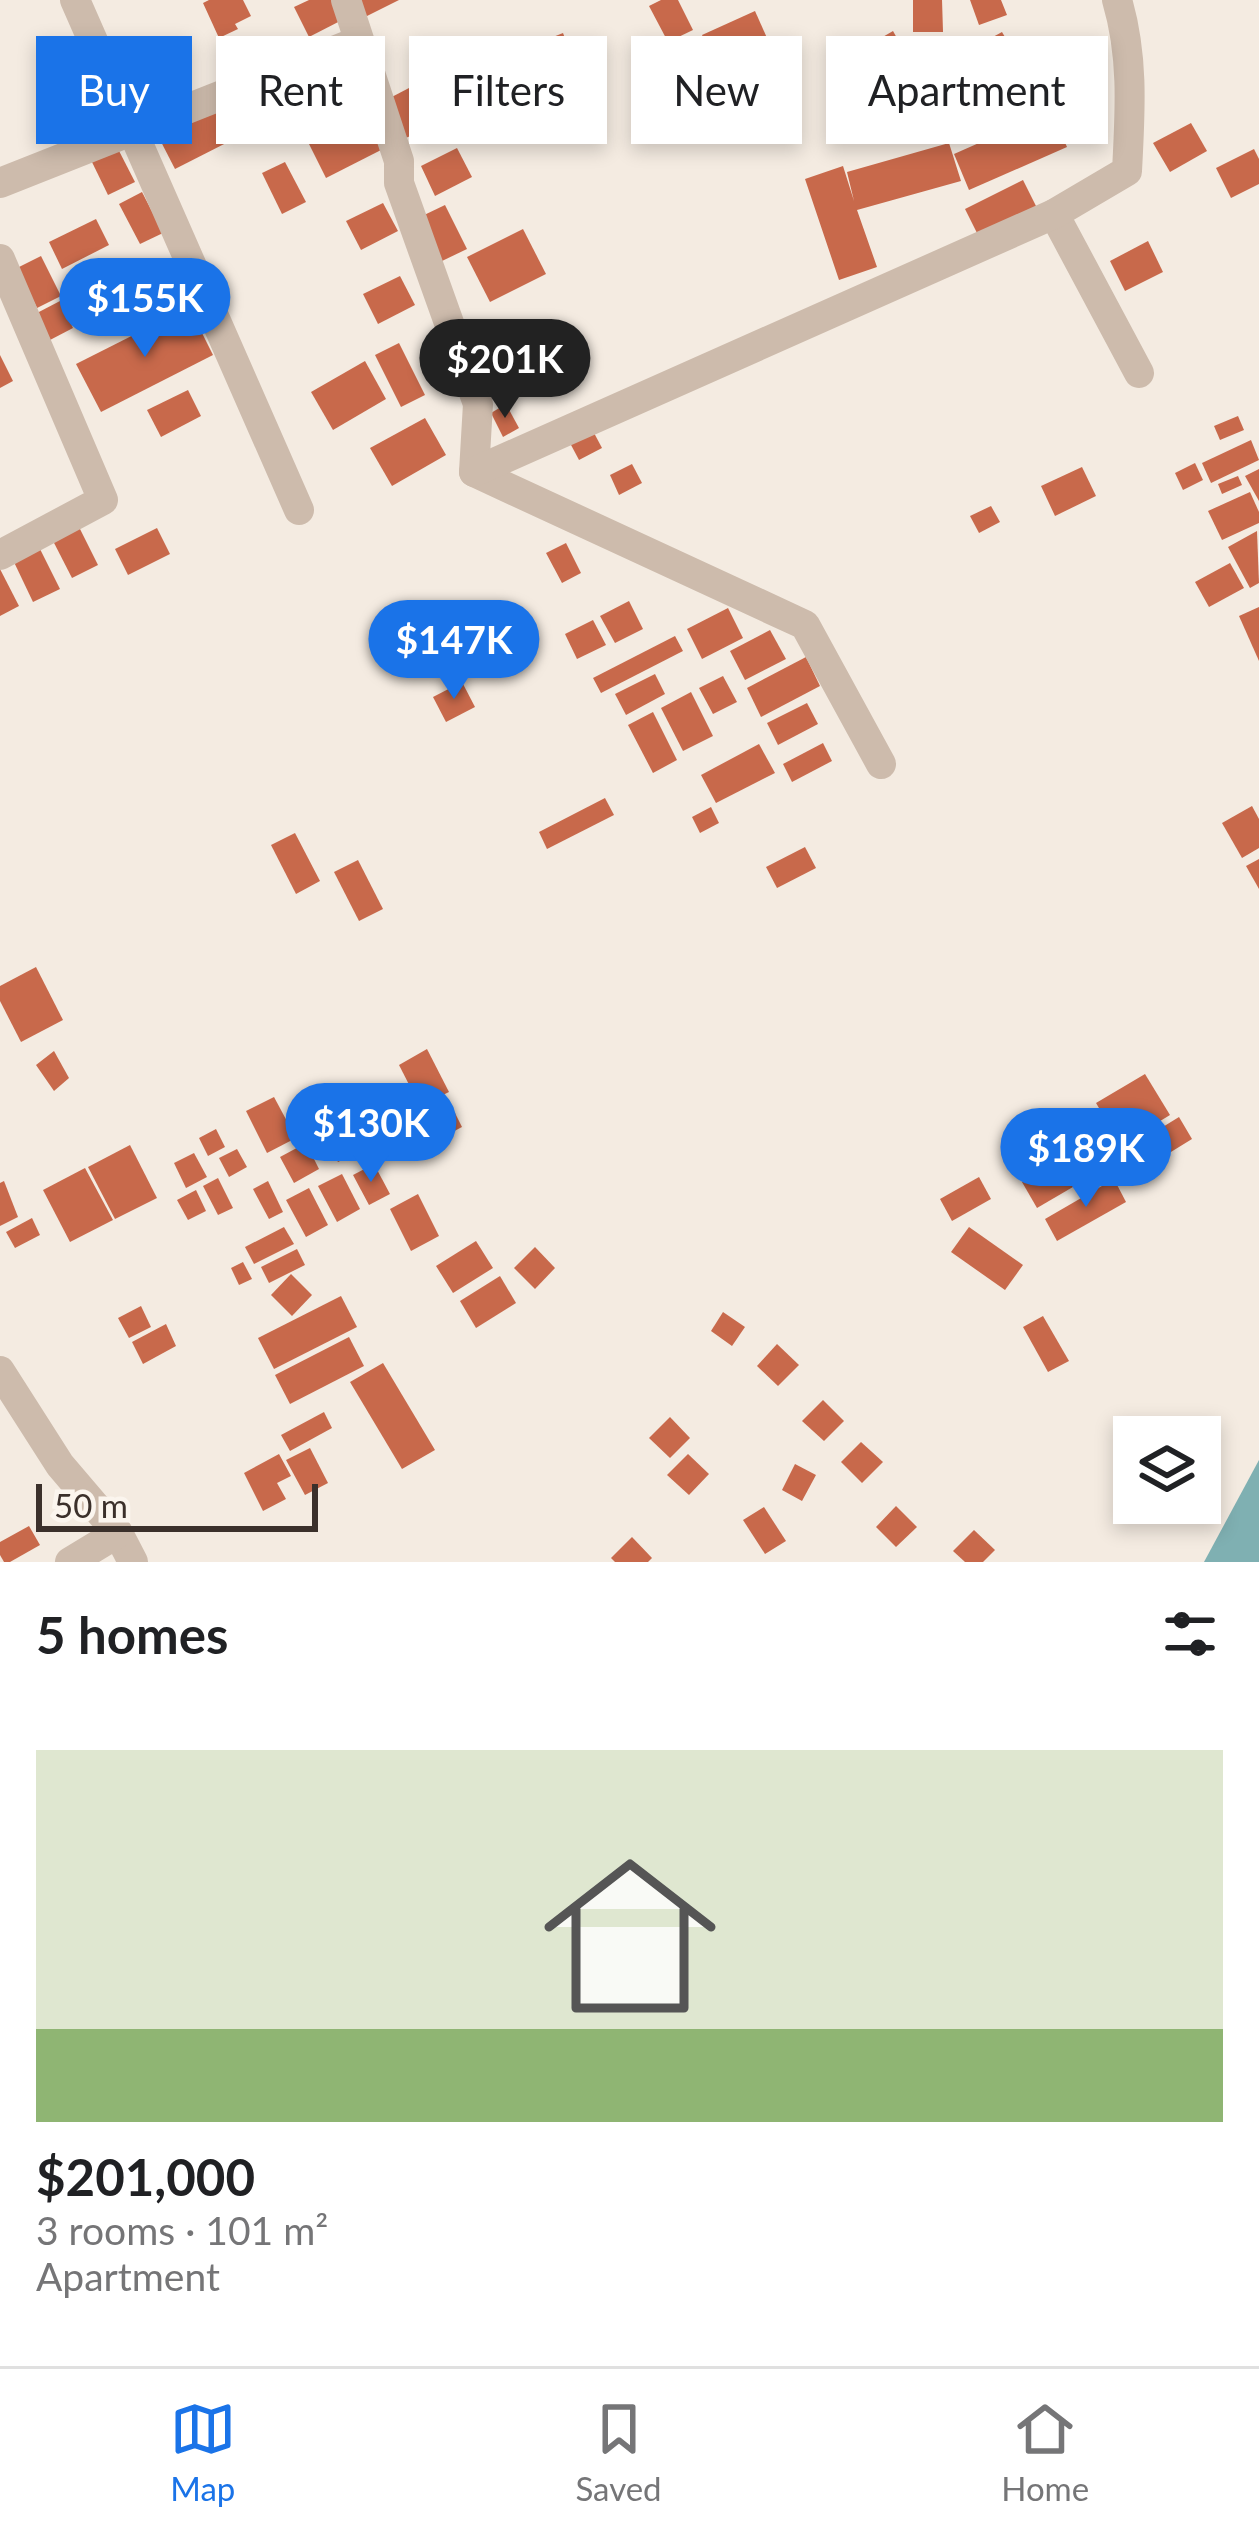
<!DOCTYPE html>
<html lang="en">
<head>
<meta charset="utf-8">
<style>
  body { margin:0; font-family:Lato,sans-serif; background:#f6f6f6; color:#202124; height:100vh; display:flex; flex-direction:column; font-size:45px; white-space:nowrap }
  * { box-sizing:border-box; margin:0 }
  p { font-size:39px; color:#757577 }
  .icon { flex:none; width:66px; height:66px; fill:none; stroke:currentColor; stroke-width:2; stroke-linecap:round; stroke-linejoin:round }
  .map { position:relative; height:1562px; overflow:hidden }
  .panel { display:flex; flex-direction:column; background:#fff; flex:1 }
  .panel>* { flex:none }
  .banner { position:absolute; left:36px; top:36px; width:1188px; height:108px; display:flex; gap:24px }
  .tools { position:absolute; left:1113px; top:1416px; display:grid; gap:24px }
  .tools a { display:grid; place-items:center; width:108px; height:108px; border-radius:0px; background:#fff; box-shadow:0 6px 18px #0003; font-size:60px }
  .scale { position:absolute; left:36px; bottom:30px; width:282px; box-sizing:border-box; padding-left:12px; border:6px solid #3b302b; border-top:0; font-size:33px; line-height:42px; white-space:nowrap; color:#3b302b; -webkit-text-stroke:9px #fbf5ee; paint-order:stroke }
  .price { position:absolute; translate:-50% -102px; padding:0 27px; border-radius:42px; background:#1a73e8; color:#fff; font-size:39px; line-height:78px; filter:drop-shadow(0 3px 6px #0008) }
  .price::after { content:''; position:absolute; left:50%; top:72px; width:36px; height:27px; margin-left:-18px; background:inherit; clip-path:polygon(0 0,100% 0,50% 100%) }
  .price.active { background:#222; color:#fff }
  ul { padding:0; list-style:none }
  li { display:grid; align-content:center; gap:24px; height:636px; padding:0 36px }
  li+li { border-top:3px solid #e0e0e0 }
  li span { display:grid; place-items:center; height:372px; border-radius:0px; color:#555 }
  li>.icon { margin-inline-start:auto }
  span .icon { width:216px; height:216px; fill:#fffc; stroke-width:1 }
  li b { font-size:51px }
  h2 { display:flex; justify-content:space-between; align-items:center; height:144px; padding:0 36px; font-size:51px }
  .tag { padding:0 42px; border-radius:0px; background:#fff; box-shadow:0 6px 18px #0003; font-size:42px; line-height:108px }
  .tag.active { background:#1a73e8; color:#fff }
  .tabs { display:flex; justify-content:space-around; align-items:center; height:168px; border-top:3px solid #e0e0e0; background:#fff; font-size:33px; color:#757577 }
  .tabs a { display:grid; justify-items:center; gap:6px }
  .tabs .active { color:#1a73e8 }
  .map>svg:first-child { display:block }
  .water { fill:#7fb0b2 }
  .building { fill:#c8694b }
  .lines { fill:none; stroke-linecap:round; stroke-linejoin:round }
  .street { stroke:#cdbbac; stroke-width:30 }
</style>
</head>
<body>
<div class="map">
<svg width="1259" height="1562" viewBox="0 0 1259 1562">
  <rect width="100%" height="100%" fill="#f4ebe1"/>
  <!-- water -->
  <path class="water" d="M1259 1460V1562H1204Z"/>
  <!-- building -->
  <g class="building">
    <path d="M209 0H243L251 16 235 24 238 29 219 38 203 3Z"/>
    <path d="M309 0H337L346 18 309 37 294 7Z"/>
    <path d="M354 0H399L363 18Z"/>
    <path d="M661 0H678L693 30 668 42 649 6Z"/>
    <path d="M913 0H942L943 32H913Z"/>
    <path d="M970 0H1001L1007 15 979 25Z"/>
    <path d="M755 11 780 67 726 91 702 35Z"/>
    <path d="M893 31 912 65 887 79 869 45Z"/>
    <path d="M1002 32 1015 54 972 78 960 55Z"/>
    <path d="M563 33 579 77 555 86 538 43Z"/>
    <path d="M940 42 965 131 935 139 910 50Z"/>
    <path d="M473 49 488 78 451 97 437 68Z"/>
    <path d="M705 70 715 89 686 103 676 84Z"/>
    <path d="M910 72 919 90 879 112 869 94Z"/>
    <path d="M150 74 164 101 140 112 126 86Z"/>
    <path d="M89 81 106 116 80 129 63 95Z"/>
    <path d="M488 84 503 113 466 132 451 102Z"/>
    <path d="M409 88 429 127 406 138 386 100Z"/>
    <path d="M214 103 232 140 175 169 156 132Z"/>
    <path d="M1051 111 1067 147 969 190 954 154Z"/>
    <path d="M364 112 383 149 326 178 307 140Z"/>
    <path d="M1191 123 1207 151 1170 172 1153 143Z"/>
    <path d="M949 143 961 181 857 210 877 267 839 280 805 179 843 166 854 201 847 172Z"/>
    <path d="M117 147 135 182 108 195 91 160Z"/>
    <path d="M457 148 472 177 435 196 421 166Z"/>
    <path d="M1254 149 1259 159V184L1231 198 1216 168Z"/>
    <path d="M285 162 306 202 282 214 262 173Z"/>
    <path d="M1023 180 1040 214 982 243 965 209Z"/>
    <path d="M142 192 163 233 140 244 119 204Z"/>
    <path d="M383 203 398 231 361 250 346 221Z"/>
    <path d="M445 205 467 249 442 261 420 217Z"/>
    <path d="M96 219 109 245 62 269 49 242Z"/>
    <path d="M523 229 546 274 490 302 467 257Z"/>
    <path d="M1148 241 1163 272 1125 291 1110 261Z"/>
    <path d="M41 256 61 296 37 308 17 268Z"/>
    <path d="M150 268 164 295 117 318 104 292Z"/>
    <path d="M400 276 415 305 378 324 363 294Z"/>
    <path d="M60 301 73 328 50 340 37 313Z"/>
    <path d="M189 307 213 355 101 412 76 364Z"/>
    <path d="M566 330 577 351 538 371 527 350Z"/>
    <path d="M399 343 425 395 401 407 375 355Z"/>
    <path d="M0 355 13 381 0 388Z"/>
    <path d="M365 361 386 399 333 430 311 392Z"/>
    <path d="M188 390 201 416 161 437 147 410Z"/>
    <path d="M506 404 519 428 503 437 491 413Z"/>
    <path d="M1238 416 1244 430 1220 440 1214 426Z"/>
    <path d="M425 418 446 455 392 486 370 448Z"/>
    <path d="M593 431 602 448 579 460 570 443Z"/>
    <path d="M1251 440 1259 460 1211 483 1202 463Z"/>
    <path d="M1195 463 1203 480 1183 490 1175 473Z"/>
    <path d="M632 464 642 483 619 495 610 475Z"/>
    <path d="M1082 467 1096 496 1055 516 1041 486Z"/>
    <path d="M1259 469V501L1245 476Z"/>
    <path d="M1238 476 1242 485 1222 494 1218 484Z"/>
    <path d="M1250 492 1259 512V523L1222 540 1208 511Z"/>
    <path d="M991 506 1000 522 979 533 970 516Z"/>
    <path d="M77 523 98 565 72 578 51 537Z"/>
    <path d="M157 528 170 554 128 575 115 549Z"/>
    <path d="M1257 531 1259 583 1250 588 1228 547Z"/>
    <path d="M566 543 581 573 562 583 546 553Z"/>
    <path d="M39 547 60 589 33 602 13 560Z"/>
    <path d="M1230 563 1244 588 1209 607 1195 582Z"/>
    <path d="M0 569 19 606 0 616Z"/>
    <path d="M629 601 643 629 615 643 600 616Z"/>
    <path d="M1259 607V661L1239 616Z"/>
    <path d="M728 608 743 638 702 659 687 629Z"/>
    <path d="M593 620 606 645 577 659 565 634Z"/>
    <path d="M770 630 786 659 745 680 730 651Z"/>
    <path d="M675 636 683 651 601 693 593 678Z"/>
    <path d="M806 657 820 686 761 717 747 688Z"/>
    <path d="M655 674 665 694 626 715 615 694Z"/>
    <path d="M723 676 737 702 713 714 699 688Z"/>
    <path d="M462 682 475 707 446 722 433 697Z"/>
    <path d="M691 692 713 736 683 751 661 708Z"/>
    <path d="M807 703 818 724 778 745 767 723Z"/>
    <path d="M653 712 677 760 653 773 628 725Z"/>
    <path d="M823 743 832 761 792 782 783 764Z"/>
    <path d="M759 744 775 773 716 803 701 775Z"/>
    <path d="M605 798 614 815 547 849 539 832Z"/>
    <path d="M1252 806 1259 819V848L1242 858 1222 823Z"/>
    <path d="M711 807 719 823 700 833 692 817Z"/>
    <path d="M295 833 320 881 296 894 271 845Z"/>
    <path d="M805 847 816 868 777 888 766 867Z"/>
    <path d="M1259 859V889L1246 866Z"/>
    <path d="M358 860 383 909 359 921 334 872Z"/>
    <path d="M36 967 63 1020 21 1042 0 1001V986Z"/>
    <path d="M427 1049 449 1092 420 1106 399 1065Z"/>
    <path d="M54 1051 69 1078 54 1091 36 1065Z"/>
    <path d="M1145 1074 1170 1115 1121 1145 1096 1103Z"/>
    <path d="M274 1097 296 1138 267 1153 246 1111Z"/>
    <path d="M344 1106 366 1148 338 1162 316 1121Z"/>
    <path d="M455 1113 462 1127 439 1139 431 1125Z"/>
    <path d="M1179 1117 1192 1139 1140 1171 1127 1149Z"/>
    <path d="M216 1129 225 1147 208 1156 199 1138Z"/>
    <path d="M306 1143 319 1169 294 1183 280 1157Z"/>
    <path d="M130 1145 157 1198 115 1219 88 1167Z"/>
    <path d="M237 1149 247 1167 229 1177 219 1158Z"/>
    <path d="M1074 1151 1090 1177 1037 1208 1022 1182Z"/>
    <path d="M194 1153 207 1177 186 1188 174 1163Z"/>
    <path d="M374 1164 390 1194 369 1205 353 1175Z"/>
    <path d="M85 1168 113 1220 70 1242 43 1190Z"/>
    <path d="M342 1174 360 1209 337 1222 318 1186Z"/>
    <path d="M979 1177 991 1199 952 1221 940 1199Z"/>
    <path d="M218 1178 233 1208 218 1215 203 1186Z"/>
    <path d="M1114 1179 1126 1202 1057 1241 1045 1219Z"/>
    <path d="M4 1181 18 1217 0 1226V1183Z"/>
    <path d="M268 1181 283 1212 269 1219 253 1189Z"/>
    <path d="M309 1188 328 1225 306 1237 286 1200Z"/>
    <path d="M196 1190 206 1211 188 1220 177 1200Z"/>
    <path d="M418 1194 439 1236 411 1251 390 1209Z"/>
    <path d="M32 1218 40 1235 15 1248 6 1232Z"/>
    <path d="M284 1227 294 1244 254 1264 245 1247Z"/>
    <path d="M969 1227 1023 1265 1005 1290 951 1252Z"/>
    <path d="M476 1241 493 1268 453 1293 436 1266Z"/>
    <path d="M535 1247 555 1268 535 1289 514 1268Z"/>
    <path d="M297 1249 305 1265 269 1283 261 1267Z"/>
    <path d="M243 1262 252 1279 239 1285 231 1268Z"/>
    <path d="M291 1274 312 1295 292 1316 271 1295Z"/>
    <path d="M500 1276 516 1303 476 1328 460 1301Z"/>
    <path d="M341 1296 357 1327 274 1369 258 1338Z"/>
    <path d="M141 1306 151 1327 129 1338 118 1318Z"/>
    <path d="M723 1312 745 1327 732 1346 711 1331Z"/>
    <path d="M1043 1316 1069 1361 1048 1372 1023 1327Z"/>
    <path d="M166 1324 176 1346 143 1364 132 1342Z"/>
    <path d="M349 1337 364 1366 290 1404 275 1375Z"/>
    <path d="M777 1344 799 1365 778 1386 757 1366Z"/>
    <path d="M383 1363 435 1450 402 1469 350 1382Z"/>
    <path d="M823 1400 844 1421 824 1441 802 1421Z"/>
    <path d="M324 1412 332 1428 290 1451 281 1435Z"/>
    <path d="M670 1417 690 1438 670 1458 649 1438Z"/>
    <path d="M861 1442 883 1462 862 1483 841 1462Z"/>
    <path d="M310 1448 328 1483 305 1495 286 1460Z"/>
    <path d="M279 1454 291 1476 277 1483 286 1499 263 1511 244 1473Z"/>
    <path d="M688 1454 709 1474 689 1495 667 1475Z"/>
    <path d="M795 1464 816 1475 802 1501 782 1490Z"/>
    <path d="M896 1506 917 1527 896 1547 876 1527Z"/>
    <path d="M764 1507 786 1541 765 1554 743 1520Z"/>
    <path d="M29 1526 40 1545 10 1562H4L0 1555V1542Z"/>
    <path d="M974 1530 995 1550 983 1562H965L953 1551Z"/>
    <path d="M632 1537 652 1558 648 1562H615L611 1558Z"/>
  </g>
  <g class="lines">
    <!-- street -->
    <g class="street">
      <path d="M75 0 299 510"/>
      <path d="M346 0 399 161V183L478 404 474 472 805 625 881 764"/>
      <path d="M0 183 359 41"/>
      <path d="M1054 214 1139 373"/>
      <path d="M0 259 103 500 0 555"/>
      <path d="M474 472 1054 214 1127 171C1130 113 1134 57 1117 0"/>
      <path d="M0 1371 60 1465 118 1533 133 1562"/>
      <path d="M70 1562 118 1533"/>
    </g>
  </g>
</svg>
<div class="tools">
<a><svg class="icon" aria-label="layers" viewBox="0 0 24 24"><path d="M12 4l9 5-9 5-9-5zM3 14l9 5 9-5"/></svg></a>
</div>
<div class="scale">50 m</div>
<b class="price" style="left:145px;top:360px">$155K</b>
<b class="price active" style="left:505px;top:421px">$201K</b>
<b class="price" style="left:454px;top:702px">$147K</b>
<b class="price" style="left:371px;top:1185px">$130K</b>
<b class="price" style="left:1086px;top:1210px">$189K</b>
<div class="banner">
<a class="tag active">Buy</a>
<a class="tag">Rent</a>
<a class="tag">Filters</a>
<a class="tag">New</a>
<a class="tag">Apartment</a>
</div>
</div>
<section class="panel">
<h2>5 homes<svg class="icon" aria-label="filters" viewBox="0 0 24 24"><path d="M4 7h16M4 17h16"/><circle cx="9" cy="7" r="2"/><circle cx="15" cy="17" r="2"/></svg></h2>
<ul>
<li><span style="background:linear-gradient(#dfe7d0 75%,#8fb573 0)"><svg class="icon" aria-label="home" viewBox="0 0 24 24"><path d="M3 11l9-7 9 7M6 9v11h12V9"/></svg></span><div><b>$201,000</b><p>3 rooms · 101 m²</p><p>Apartment</p></div></li>
</ul>
</section>
<nav class="tabs">
<a class="active"><svg class="icon" aria-label="map" viewBox="0 0 24 24"><path d="M3 6l6-2 6 2 6-2v14l-6 2-6-2-6 2zM9 4v14M15 6v14"/></svg>Map</a>
<a><svg class="icon" aria-label="saved" viewBox="0 0 24 24"><path d="M7 4h10v16l-5-4-5 4z"/></svg>Saved</a>
<a><svg class="icon" aria-label="home" viewBox="0 0 24 24"><path d="M3 11l9-7 9 7M6 9v11h12V9"/></svg>Home</a>
</nav>
</body>
</html>
